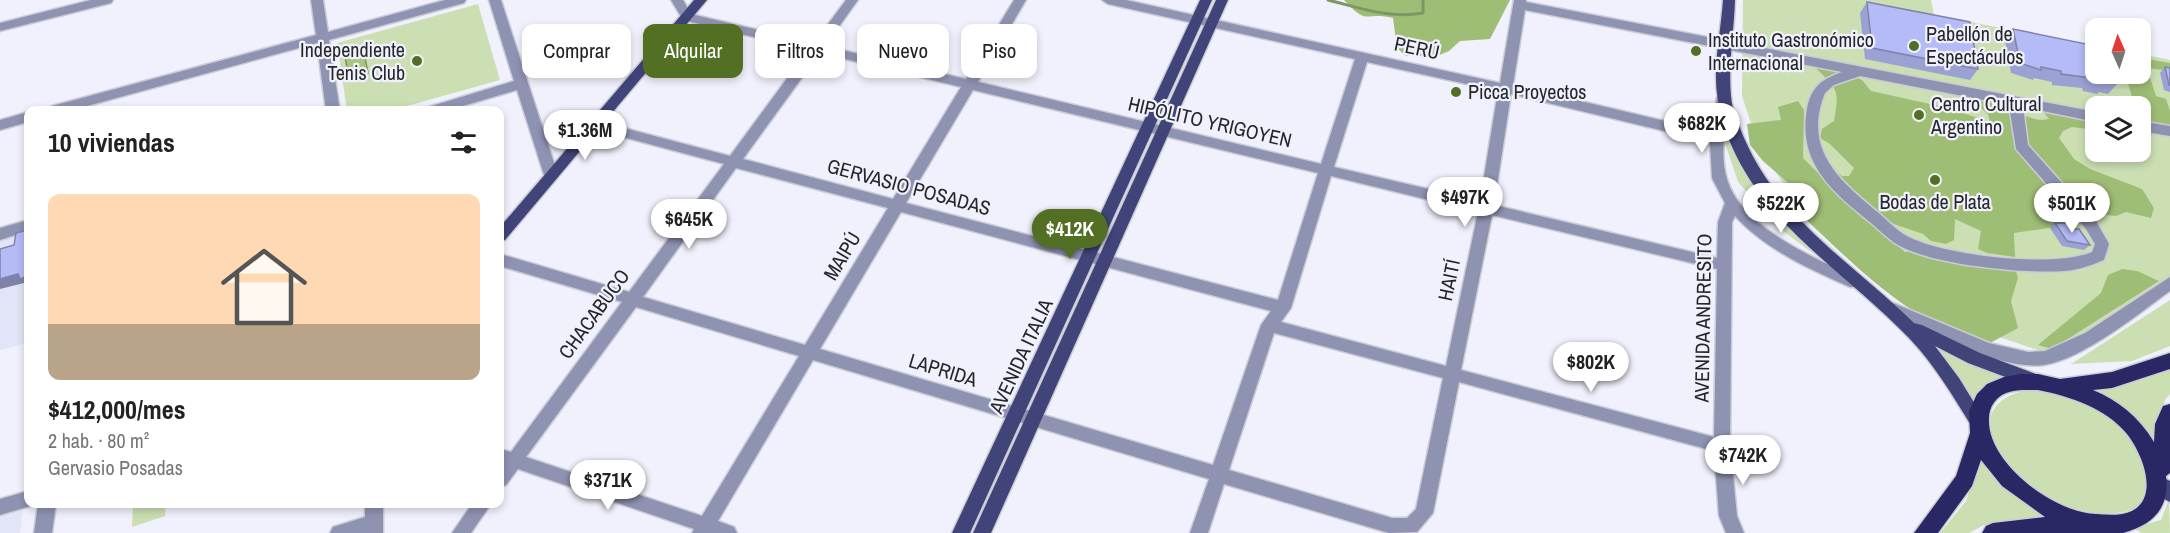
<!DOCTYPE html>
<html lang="es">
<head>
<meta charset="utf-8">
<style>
  body { margin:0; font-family:"Archivo Narrow",sans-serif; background:#f6f6f6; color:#222; height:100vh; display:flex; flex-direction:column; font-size:22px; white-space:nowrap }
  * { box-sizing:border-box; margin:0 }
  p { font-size:20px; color:#767676 }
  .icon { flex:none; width:33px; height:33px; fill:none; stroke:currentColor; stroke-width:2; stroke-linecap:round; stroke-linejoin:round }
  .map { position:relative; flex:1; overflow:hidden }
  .side { position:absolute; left:24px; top:106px; width:480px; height:402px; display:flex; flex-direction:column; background:#fff; border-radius:12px; box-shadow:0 3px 9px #0003 }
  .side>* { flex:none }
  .top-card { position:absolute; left:522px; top:24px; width:570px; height:54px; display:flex; gap:12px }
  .needle { width:39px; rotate:357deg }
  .buttons { position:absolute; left:2085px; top:18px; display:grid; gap:12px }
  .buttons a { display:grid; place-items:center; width:66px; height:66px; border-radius:12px; background:#fff; box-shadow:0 3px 9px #0003; font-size:30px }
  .price { position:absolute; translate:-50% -51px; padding:0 14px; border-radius:21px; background:#fff; color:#222; font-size:20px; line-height:39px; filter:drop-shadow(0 2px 3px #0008) }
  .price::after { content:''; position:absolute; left:50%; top:36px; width:18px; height:14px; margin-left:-9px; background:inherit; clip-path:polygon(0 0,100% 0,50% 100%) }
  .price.active { background:#526f23; color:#fff }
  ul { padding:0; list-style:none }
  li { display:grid; align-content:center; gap:12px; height:318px; padding:0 24px }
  li span { display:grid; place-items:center; height:186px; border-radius:12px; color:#555 }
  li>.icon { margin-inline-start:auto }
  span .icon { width:108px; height:108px; fill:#fffc; stroke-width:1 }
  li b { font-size:26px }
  h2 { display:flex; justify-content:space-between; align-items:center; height:72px; padding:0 24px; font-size:26px }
  .pill { padding:0 21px; border-radius:12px; background:#fff; box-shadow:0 3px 9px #0003; font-size:21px; line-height:54px }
  .pill.active { background:#526f23; color:#fff }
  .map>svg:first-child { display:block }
  .built { fill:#e2e5f7 }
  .green { fill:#cbdfb3; fill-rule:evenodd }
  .forest { fill:#9ebd75 }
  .water { fill:#a6c67d; stroke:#7f9664; stroke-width:1.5 }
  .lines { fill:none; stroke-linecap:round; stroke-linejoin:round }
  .stream { stroke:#7f9664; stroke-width:3 }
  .minor-casing { stroke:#cbccd6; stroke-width:3 }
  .major-casing { stroke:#cbccd6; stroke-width:3 }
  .highway-casing { stroke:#cbccd6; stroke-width:3 }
  .minor { fill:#8f93b2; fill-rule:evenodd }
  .major { fill:#414479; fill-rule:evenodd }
  .highway { fill:#292864; fill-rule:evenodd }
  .wall { fill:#9ca1d4 }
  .shaded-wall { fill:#7f83ac }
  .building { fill:#b5bbf6; stroke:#7f83ac; stroke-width:1.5 }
  .poi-dot { fill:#526f23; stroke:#f0f1fc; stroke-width:2 }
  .labels { text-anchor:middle; stroke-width:4.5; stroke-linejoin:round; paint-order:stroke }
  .poi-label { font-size:20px; fill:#252629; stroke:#f0f1fc; text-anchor:start }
  .street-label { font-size:20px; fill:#252629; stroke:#f0f1fc }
</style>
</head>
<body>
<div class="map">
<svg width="2170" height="533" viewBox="0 0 2170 533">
  <rect width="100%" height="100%" fill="#f0f1fc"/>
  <!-- built -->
  <g class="built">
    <path d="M28 233V343L0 350V241Z"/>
    <path d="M23 510 20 533H0V516Z"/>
  </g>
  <!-- green -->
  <g class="green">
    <path d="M1743 0H1931L1934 15 2095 46 2096 74H2140L2141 54 2170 60V277L2050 354 1906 306 1808 218 1760 150 1742 96ZM2096 106H2140V152H2096Z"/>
    <path d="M478 4 500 80 389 111H347L337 43Z"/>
    <path d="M1718 122 1723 124 1747 173 1783 223 1815 255 1778 227 1738 182Z"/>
    <path d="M2170 300V346L2132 361 2071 364Z"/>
    <path d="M1931 344 2013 375 1986 384 1975 404 1946 359Z"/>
    <path d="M2170 369V394L2165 400 2156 446 2078 386 2141 380Z"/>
    <path d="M2032 389C2069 393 2106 406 2130 436 2134 440 2139 445 2141 451 2146 462 2148 475 2151 487 2149 491 2146 499 2143 503 2135 510 2123 513 2113 513 2089 515 2063 507 2043 495 2001 469 1954 403 2032 389Z"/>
    <path d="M1982 452 2064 519 1984 525 1969 533H1940L1966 501Z"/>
    <path d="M2169 499 2170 533H2142L2132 528 2161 520Z"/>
    <path d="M133 504H166L165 516 132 527Z"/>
  </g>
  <!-- forest -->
  <g class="forest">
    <path d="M1344 0H1510L1490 39 1460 41 1449 51 1437 56H1406L1397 48 1393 18C1364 11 1369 27 1344 0Z"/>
    <path d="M2141 58 2170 63V71L2147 68 2156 96 2166 99 2170 111V126L2141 120 2140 106H2135L2125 74H2140Z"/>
    <path d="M1815 67 1840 70 1862 80 1871 91 1948 108 1990 122 1988 114 1971 100C2001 94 2024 125 2049 119L2041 109 2095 120V130L2072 127 2063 131 2059 138 2074 159 2090 169 2142 189 2154 208 2151 218 2126 212 2116 216 2107 215 2089 205 2067 203 2071 220 2069 225 2014 233 2015 257 1987 253 1978 249 1981 231 1955 219 1954 240 1946 244 1931 241 1923 234 1885 221 1829 170 1832 168 1842 176H1849L1854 168 1830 144 1820 138 1822 129 1834 121C1840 88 1837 90 1815 67Z"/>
    <path d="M1798 101 1804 110 1803 158 1855 210 1905 252 1918 251 2015 268 2018 278 2011 301 2018 328 1990 343C1967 335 1943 328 1922 316 1876 289 1838 249 1799 213L1817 208 1763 161 1750 145 1747 124 1781 120 1778 107Z"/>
    <path d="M2122 269 2137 271 2159 281 2052 349 2038 345 2101 293 2108 275Z"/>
  </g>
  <!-- water -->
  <path class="water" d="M364 52 368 73 349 79 345 57Z"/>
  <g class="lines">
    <!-- stream -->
    <path class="stream" d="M1328 0C1361 8 1388 19 1423 13V0"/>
    <defs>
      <g id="minor">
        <path d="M91 0H113L111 3 0 31V23Z"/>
        <path d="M311 0H323L328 32 445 0H466L464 3 329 40 340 111H326L317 43 69 111H45L52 106 316 35Z"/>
        <path d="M489 0H501L558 175 556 179 551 180 544 175 517 90 446 111H423L425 108 514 81Z"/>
        <path d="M671 0H683L691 14 814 43 846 0H858L825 46 966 79 1014 0H1026L978 82 1321 164 1355 59 1108 4 1102 0H1126L1500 83 1514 0H1526V2L2096 112V122L2023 107 2028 145 2096 221 2109 244 2104 260C2092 265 2078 270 2065 271 2025 274 1932 265 1898 245 1886 238 1877 227 1866 219 1829 189 1798 161 1807 109 1811 87 1822 79 1842 72L1525 10 1513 85 1711 132 1717 97 1719 94H1729L1731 97C1726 123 1719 153 1727 179 1741 228 1818 260 1860 279L1863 283 1860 287H1850C1809 269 1765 249 1735 216L1732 222 1730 446 1737 516 1744 533H1726L1719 516 1714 451 1459 382 1433 513 1417 532 1389 533 1224 484 1208 533H1190L1209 479 813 360 718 521 734 527 737 533H692L694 529 518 469 506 485 500 487V467L502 464 500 463V449L511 452 622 302 500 266V254L629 292 724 164 589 128 587 125 589 122 594 120 730 156 808 50 683 20ZM820 53 961 87 893 199 743 159ZM1367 62 1498 91 1480 201 1334 167ZM1860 76 2009 105 2016 149 2086 229 2095 244 2092 252C2054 268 1951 256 1913 239 1900 234 1890 223 1880 214 1840 181 1802 150 1825 93L1834 85ZM973 90 1318 173 1278 300 906 203ZM1511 94 1710 142 1712 178 1725 203 1718 222 1717 258 1494 205ZM736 168 888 208 805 345 643 297ZM1331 176 1478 212 1446 366 1281 322 1291 308ZM901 212 1271 311 1261 325 1213 465 820 349ZM1492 215 1717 269 1714 437 1461 370ZM636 307 799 356 702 516 526 457ZM1274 333 1443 378 1416 509 1407 518H1392L1229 470Z"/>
        <path d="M28 112V122L0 130V120Z"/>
        <path d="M2140 121 2170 126V136L2140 131Z"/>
        <path d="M28 220V231L0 240V228Z"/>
        <path d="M2170 277V291C2138 314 2083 359 2044 365 1998 371 1923 329 1881 310L1878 306 1881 302 1886 300 1989 343 2028 352 2045 351 2085 333Z"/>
        <path d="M28 491V504L34 505 0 515V499Z"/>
        <path d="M38 504H56L52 533H34Z"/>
        <path d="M365 504H383V533H330L333 527 365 517Z"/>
        <path d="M472 504H491L471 533H452Z"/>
      </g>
      <g id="major">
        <path d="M694 0H707L505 240 500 241V227Z"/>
        <path d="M1200 0H1212L970 533H952Z"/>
        <path d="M1216 0H1228L991 533H973Z"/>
        <path d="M1723 0H1735C1734 32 1728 64 1731 96 1732 111 1739 126 1745 140 1780 220 1854 264 1914 323L1922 325 1980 353 2044 377 2046 382 2044 387 2038 389 2032 387 1968 363 1935 346 1959 378 1986 422 1984 427 1978 429 1972 427C1953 396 1934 364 1909 338 1839 265 1737 210 1718 100 1712 68 1721 32 1723 0Z"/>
        <path d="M2164 478 2170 481V502L2164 499 2155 486 2158 481Z"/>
      </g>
      <path id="highway" d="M2170 353V369L2112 388 2093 390C2119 401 2139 417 2154 442L2155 424 2163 406 2170 404V473L2166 476C2170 509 2152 525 2123 533H1982L1986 526 1993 523 2045 517 2002 486 1981 460 1972 486 1938 533H1914L1956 476 1970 433 1969 411 1977 394 1987 384 2004 377 2021 374H2038L2060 379 2112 372ZM2038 390C2069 396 2106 408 2127 434 2142 453 2160 496 2132 511 2122 516 2108 515 2096 514 2055 513 1986 463 1989 418 1989 407 1996 397 2006 393 2016 389 2028 390 2038 390Z"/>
    </defs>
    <!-- minor casing -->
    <use href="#minor" class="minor-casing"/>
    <!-- major casing -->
    <use href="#major" class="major-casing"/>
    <!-- highway casing -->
    <use href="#highway" class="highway-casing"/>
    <!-- minor -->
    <use href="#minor" class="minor"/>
    <!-- major -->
    <use href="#major" class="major"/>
    <!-- highway -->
    <use href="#highway" class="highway"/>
  </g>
  <!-- wall -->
  <g class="wall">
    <path d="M1867 2 1978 69 1970 80 1865 59 1860 13Z"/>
    <path d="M2013 29 2096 74H2120L2116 78 2118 83 2108 94 2099 92 2097 94 2083 91 2082 88 2052 85V82L2034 78 2033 80 2011 73 2005 40Z"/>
    <path d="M2165 67 2170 68V92L2164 90 2160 73Z"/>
    <path d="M2055 223 2073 229 2090 245 2084 250 2062 246 2050 228Z"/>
  </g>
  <!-- shaded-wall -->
  <path class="shaded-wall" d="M18 274 28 276V286L24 283 0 289V279Z"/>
  <!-- building -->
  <g class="building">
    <path d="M1867 2 1970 22 1978 69 1872 48Z"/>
    <path d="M2013 29 2096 46V74H2115L2118 83 2106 80 2107 83 2092 80V78L2061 74V71L2041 67V70L2020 63Z"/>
    <path d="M2165 67 2170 68V85H2169Z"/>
    <path d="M2055 223H2068L2073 229H2079L2090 245 2067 241Z"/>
    <path d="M28 230V276L20 279 18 274 0 279V249L14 245 16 233Z"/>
  </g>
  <!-- markers -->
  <g class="poi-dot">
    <circle cx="1914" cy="46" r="6"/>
    <circle cx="1696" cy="51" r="6"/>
    <circle cx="417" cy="61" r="6"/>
    <circle cx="1456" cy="92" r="6"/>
    <circle cx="1919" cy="115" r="6"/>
    <circle cx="1935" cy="180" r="6"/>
  </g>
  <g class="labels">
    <!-- poi labels -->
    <g class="poi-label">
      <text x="1926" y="41">Pabellón de<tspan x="1926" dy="23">Espectáculos</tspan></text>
      <text x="1708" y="47">Instituto Gastronómico<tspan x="1708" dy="23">Internacional</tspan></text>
      <text x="405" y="57" text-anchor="end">Independiente<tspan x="405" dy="23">Tenis Club</tspan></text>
      <text x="1468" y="99">Picca Proyectos</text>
      <text x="1931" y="111">Centro Cultural<tspan x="1931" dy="23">Argentino</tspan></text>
      <text x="1935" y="209" text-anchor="middle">Bodas de Plata</text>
    </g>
    <!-- street labels -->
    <g class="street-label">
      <text transform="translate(1417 48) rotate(12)" y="7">PERÚ</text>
      <text transform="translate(1210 122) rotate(13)" y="7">HIPÓLITO YRIGOYEN</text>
      <text transform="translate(909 187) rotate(15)" y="7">GERVASIO POSADAS</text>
      <text transform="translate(842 256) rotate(-59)" y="7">MAIPÚ</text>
      <text transform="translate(1449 280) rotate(-78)" y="7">HAITÍ</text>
      <text transform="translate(594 314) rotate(-54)" y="7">CHACABUCO</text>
      <text transform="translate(1703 318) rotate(-89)" y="7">AVENIDA ANDRESITO</text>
      <text transform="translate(1021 356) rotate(-65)" y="7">AVENIDA ITALIA</text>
      <text transform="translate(943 370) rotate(17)" y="7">LAPRIDA</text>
    </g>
  </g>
</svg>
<div class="buttons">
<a><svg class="needle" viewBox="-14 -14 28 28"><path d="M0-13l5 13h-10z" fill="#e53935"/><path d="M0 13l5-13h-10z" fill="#767676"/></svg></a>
<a><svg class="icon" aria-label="layers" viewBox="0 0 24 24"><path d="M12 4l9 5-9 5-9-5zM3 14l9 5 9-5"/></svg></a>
</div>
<b class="price" style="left:1702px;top:154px">$682K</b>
<b class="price" style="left:585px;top:161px">$1.36M</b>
<b class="price" style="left:1465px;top:228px">$497K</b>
<b class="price" style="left:1781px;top:234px">$522K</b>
<b class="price" style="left:2072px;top:234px">$501K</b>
<b class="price" style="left:689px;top:250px">$645K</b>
<b class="price active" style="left:1070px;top:260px">$412K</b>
<b class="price" style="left:1591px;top:393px">$802K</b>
<b class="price" style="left:1743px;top:486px">$742K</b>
<b class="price" style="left:608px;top:511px">$371K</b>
<div class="top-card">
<a class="pill">Comprar</a>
<a class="pill active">Alquilar</a>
<a class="pill">Filtros</a>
<a class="pill">Nuevo</a>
<a class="pill">Piso</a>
</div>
<section class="side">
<h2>10 viviendas<svg class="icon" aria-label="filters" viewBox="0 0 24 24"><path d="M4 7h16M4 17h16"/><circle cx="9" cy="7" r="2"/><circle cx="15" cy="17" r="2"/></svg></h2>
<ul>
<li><span style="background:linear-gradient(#ffd9b3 70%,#b9a48a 0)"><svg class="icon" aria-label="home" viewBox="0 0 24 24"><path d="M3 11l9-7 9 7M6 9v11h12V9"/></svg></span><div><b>$412,000/mes</b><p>2 hab. · 80 m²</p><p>Gervasio Posadas</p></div></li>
</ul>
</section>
</div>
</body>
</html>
